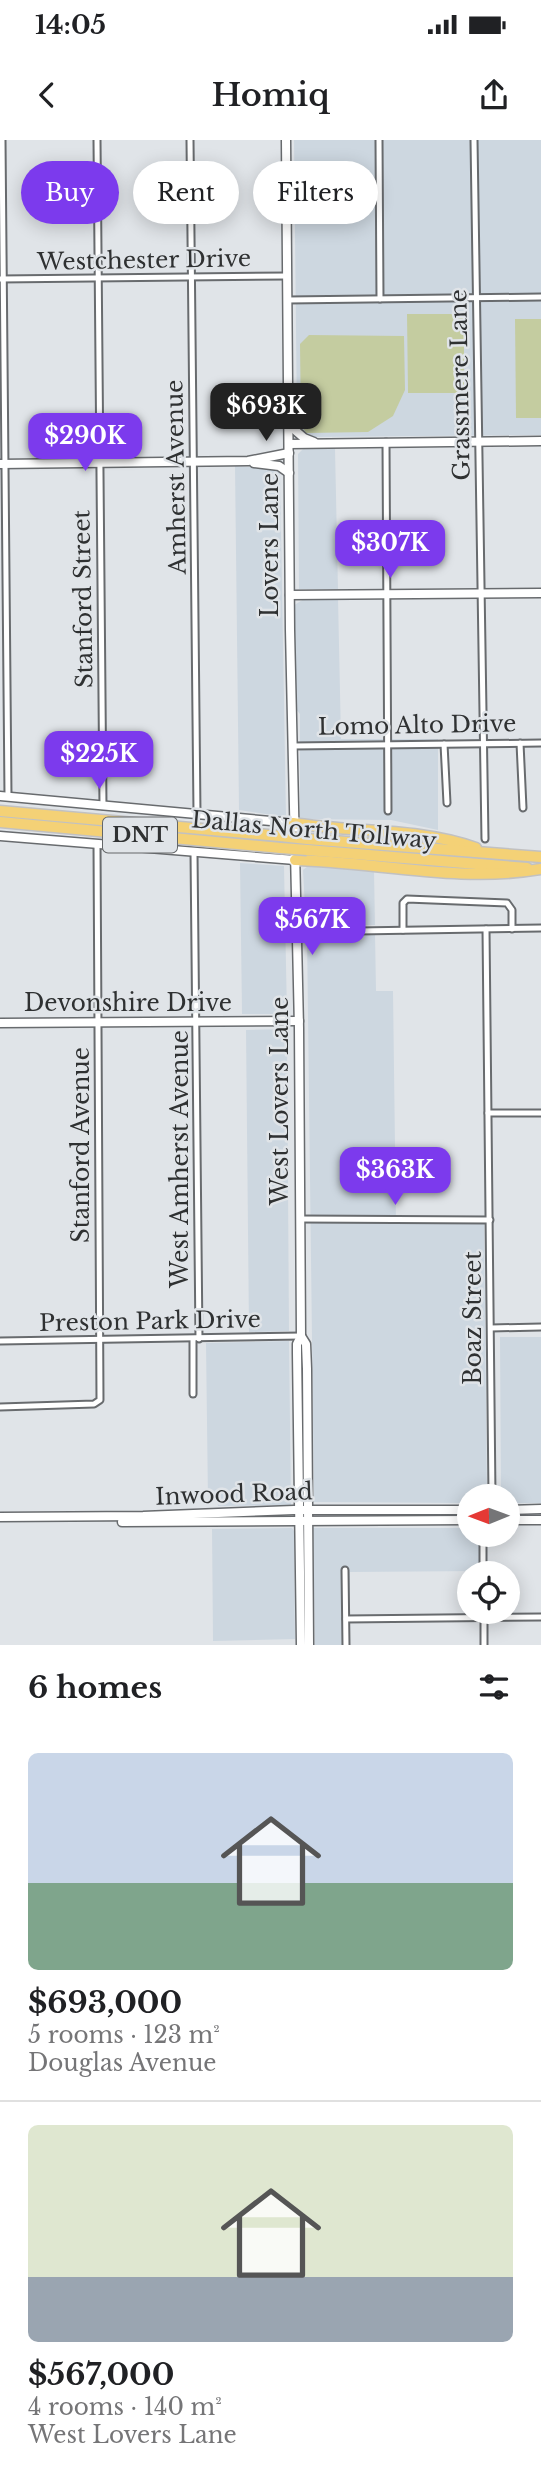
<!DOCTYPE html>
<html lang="en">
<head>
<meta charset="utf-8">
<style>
  body { margin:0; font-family:"Libre Baskerville",serif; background:#f2f2f2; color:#202124; height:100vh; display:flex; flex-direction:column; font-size:26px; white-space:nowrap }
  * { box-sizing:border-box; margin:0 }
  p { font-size:23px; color:#757577 }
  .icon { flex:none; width:38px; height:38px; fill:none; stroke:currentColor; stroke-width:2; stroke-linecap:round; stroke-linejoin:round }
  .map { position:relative; height:1505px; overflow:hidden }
  .sheet { display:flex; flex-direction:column; background:#fff; flex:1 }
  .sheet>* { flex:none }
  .banner { position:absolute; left:21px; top:21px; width:500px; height:63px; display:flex; gap:14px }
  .needle { width:46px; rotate:269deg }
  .controls { position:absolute; left:457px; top:1344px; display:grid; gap:14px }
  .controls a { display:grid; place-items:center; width:63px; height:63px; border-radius:50%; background:#fff; box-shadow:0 4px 18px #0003; font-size:35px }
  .price { position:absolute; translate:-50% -60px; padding:0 16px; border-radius:14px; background:#7c3aed; color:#fff; font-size:23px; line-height:46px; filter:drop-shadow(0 2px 4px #0008) }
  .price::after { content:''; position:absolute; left:50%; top:42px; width:21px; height:16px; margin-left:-10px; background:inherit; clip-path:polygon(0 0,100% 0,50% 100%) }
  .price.active { background:#222; color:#fff }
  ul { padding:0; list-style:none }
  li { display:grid; align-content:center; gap:14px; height:371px; padding:0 28px }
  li+li { border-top:2px solid #e0e0e0 }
  li span { display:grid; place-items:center; height:217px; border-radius:10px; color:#555 }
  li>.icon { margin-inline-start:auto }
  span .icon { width:126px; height:126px; fill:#fffc; stroke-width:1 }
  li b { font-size:30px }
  h2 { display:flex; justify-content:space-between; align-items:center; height:84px; padding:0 28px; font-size:30px }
  .tag { padding:0 24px; border-radius:32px; background:#fff; box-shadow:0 4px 18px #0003; font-size:24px; line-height:63px }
  .tag.active { background:#7c3aed; color:#fff }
  .status { display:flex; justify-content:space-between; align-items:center; height:49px; padding:0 35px; background:#fff; direction:ltr }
  .status svg { height:19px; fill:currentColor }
  header { display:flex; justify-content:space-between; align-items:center; height:91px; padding:0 28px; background:#fff; font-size:32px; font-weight:600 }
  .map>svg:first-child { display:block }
  .built { fill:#cdd7e0 }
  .green { fill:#c4cca0 }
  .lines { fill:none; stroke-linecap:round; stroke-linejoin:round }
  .street-casing { stroke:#686b6e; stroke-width:9 }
  .secondary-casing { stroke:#686b6e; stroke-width:11 }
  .highway-casing { stroke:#c1c1c2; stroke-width:13 }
  .street { stroke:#fff; stroke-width:5 }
  .secondary { stroke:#fff; stroke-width:8 }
  .highway { stroke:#f4d176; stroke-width:10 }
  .highway-bridge-casing { stroke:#c1c1c2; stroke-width:13; stroke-linecap:butt }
  .highway-bridge { stroke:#f4d176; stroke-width:10 }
  .labels { text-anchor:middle; stroke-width:5; stroke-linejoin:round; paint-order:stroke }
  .shield { fill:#e0e4e8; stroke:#646769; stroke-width:2 }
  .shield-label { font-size:21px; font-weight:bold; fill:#2f3132 }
  .street-label { font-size:23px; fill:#2f3132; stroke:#e0e4e8 }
</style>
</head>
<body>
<div class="status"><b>14:05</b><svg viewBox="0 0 49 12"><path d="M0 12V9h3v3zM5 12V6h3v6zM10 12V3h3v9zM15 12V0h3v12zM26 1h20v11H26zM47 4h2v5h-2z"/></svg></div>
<header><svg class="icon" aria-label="back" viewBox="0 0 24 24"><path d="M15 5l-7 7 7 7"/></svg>Homiq<svg class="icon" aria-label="share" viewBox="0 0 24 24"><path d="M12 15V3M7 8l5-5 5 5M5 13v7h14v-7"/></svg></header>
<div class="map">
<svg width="541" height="1505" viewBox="0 0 541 1505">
  <rect width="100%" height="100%" fill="#e0e4e8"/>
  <!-- built -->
  <g class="built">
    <path d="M294 0H541V295L308 297 297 283Z"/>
    <path d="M335 308 338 449H299L298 314 303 309Z"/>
    <path d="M235 326 280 329 286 677 239 670Z"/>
    <path d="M338 458 341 599H438V690L391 680 300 679V574L295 568 293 466 304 459Z"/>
    <path d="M240 723 284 726 287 874H242Z"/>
    <path d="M308 726 374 730 375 785 306 786 303 730Z"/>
    <path d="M307 793H375L376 851H393L396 1084H484L487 1356H469V1363L314 1362Z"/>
    <path d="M287 889 289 1191 249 1192 246 890Z"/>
    <path d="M500 1197H541V1363H508V1356H501Z"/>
    <path d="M289 1201 291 1365 218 1366 217 1361H208L206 1203Z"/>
    <path d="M292 1388 294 1391 295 1499 213 1501 212 1389Z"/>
    <path d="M313 1388H469V1395H480L481 1431 350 1432V1505H315Z"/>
  </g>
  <!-- green -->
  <g class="green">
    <path d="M407 174H464V253H408Z"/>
    <path d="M515 179H541V278H516Z"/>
    <path d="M309 195 404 196 405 250 393 276 368 292 306 293 301 284 300 204Z"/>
  </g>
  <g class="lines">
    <defs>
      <g id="street">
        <path d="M2 0 8 656"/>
        <path d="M97 0 103 666"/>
        <path d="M190 0 197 673"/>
        <path d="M379 0 380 159"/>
        <path d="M474 0 485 699"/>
        <path d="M0 139 287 136"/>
        <path d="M288 160 541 157"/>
        <path d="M386 302 388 671"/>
        <path d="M520 603 523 668"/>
        <path d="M444 604 447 663"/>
        <path d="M293 606 541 603"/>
        <path d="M194 713 199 1199"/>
        <path d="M486 789 492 1356"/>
        <path d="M403 790V763L407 759 507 763 512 770V789"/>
        <path d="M297 792 541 788"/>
        <path d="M488 973H541"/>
        <path d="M300 1079 490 1080"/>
        <path d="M491 1188 541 1187"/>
        <path d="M193 1199V1254"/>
        <path d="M0 1201 301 1196"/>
        <path d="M0 1267 94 1264 100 1260 97 704"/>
        <path d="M483 1395V1433"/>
        <path d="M345 1430 346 1505"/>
        <path d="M484 1472V1505"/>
        <path d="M346 1479 541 1477"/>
      </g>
      <g id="secondary">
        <path d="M286 0 290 490 299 888 301 1196 297 1204V1213L301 1505"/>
        <path d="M289 285 304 298 314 302"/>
        <path d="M289 304 541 301"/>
        <path d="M254 323 279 326 289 333"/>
        <path d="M0 324 248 321 289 313"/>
        <path d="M290 455 541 453"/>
        <path d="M0 656 293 683"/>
        <path d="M0 696 295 720"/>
        <path d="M0 883 299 881"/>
        <path d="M301 1196 306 1204 307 1229 309 1505"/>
        <path d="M508 1370 541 1369"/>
        <path d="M0 1377 143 1376 294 1370H469"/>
        <path d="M508 1380H541"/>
        <path d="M122 1382 469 1380"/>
      </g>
      <g id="highway">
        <path d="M0 671 280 696"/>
        <path d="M0 682 281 708"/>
        <path d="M293 683C353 693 418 687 476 708"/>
        <path d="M307 699 541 717"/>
        <path d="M307 710 527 728"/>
        <path d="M295 720C376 722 460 743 541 729"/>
      </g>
    </defs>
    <!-- street casing -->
    <use href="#street" class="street-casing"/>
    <!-- secondary casing -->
    <use href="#secondary" class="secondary-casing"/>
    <!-- highway casing -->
    <use href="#highway" class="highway-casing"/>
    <!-- street -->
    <use href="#street" class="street"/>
    <!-- secondary -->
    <use href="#secondary" class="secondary"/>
    <!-- highway -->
    <use href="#highway" class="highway"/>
    <defs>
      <g id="highway-bridge">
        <path d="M280 696 307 699"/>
        <path d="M281 708 307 710"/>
      </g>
    </defs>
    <!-- highway-bridge casing -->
    <use href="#highway-bridge" class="highway-bridge-casing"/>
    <!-- highway-bridge -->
    <use href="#highway-bridge" class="highway-bridge"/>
  </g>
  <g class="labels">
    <!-- shield labels -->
    <rect class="shield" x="103" y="677.5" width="74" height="35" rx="5"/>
    <g class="shield-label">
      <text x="140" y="702">DNT</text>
    </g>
    <!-- street labels -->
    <g class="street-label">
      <text transform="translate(144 120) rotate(-1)" y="8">Westchester Drive</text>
      <text transform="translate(460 245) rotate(-91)" y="8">Grassmere Lane</text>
      <text transform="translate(176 337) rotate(-91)" y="8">Amherst Avenue</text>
      <text transform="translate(270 405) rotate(-90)" y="8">Lovers Lane</text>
      <text transform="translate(83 459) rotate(-91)" y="8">Stanford Street</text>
      <text transform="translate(417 585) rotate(-1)" y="8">Lomo Alto Drive</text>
      <text transform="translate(314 690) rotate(5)" y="8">Dallas North Tollway</text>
      <text x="128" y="871">Devonshire Drive</text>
      <text transform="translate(280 961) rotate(-90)" y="8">West Lovers Lane</text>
      <text transform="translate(81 1005) rotate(-90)" y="8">Stanford Avenue</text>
      <text transform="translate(180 1019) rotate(-90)" y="8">West Amherst Avenue</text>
      <text transform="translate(473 1178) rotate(-90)" y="8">Boaz Street</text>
      <text transform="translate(150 1181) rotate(-1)" y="8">Preston Park Drive</text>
      <text transform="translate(234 1354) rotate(-2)" y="8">Inwood Road</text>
    </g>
  </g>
</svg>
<div class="controls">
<a><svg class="needle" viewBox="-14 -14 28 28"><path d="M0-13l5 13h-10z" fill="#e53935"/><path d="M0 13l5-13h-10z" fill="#757577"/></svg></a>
<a><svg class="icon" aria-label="locate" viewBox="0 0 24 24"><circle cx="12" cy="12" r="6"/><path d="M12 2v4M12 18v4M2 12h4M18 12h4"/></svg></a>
</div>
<b class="price active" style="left:266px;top:303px">$693K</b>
<b class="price" style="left:85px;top:333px">$290K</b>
<b class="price" style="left:390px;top:440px">$307K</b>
<b class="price" style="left:99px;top:651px">$225K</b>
<b class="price" style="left:312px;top:817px">$567K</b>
<b class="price" style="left:395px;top:1067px">$363K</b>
<div class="banner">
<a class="tag active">Buy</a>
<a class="tag">Rent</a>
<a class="tag">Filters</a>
</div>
</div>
<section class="sheet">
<h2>6 homes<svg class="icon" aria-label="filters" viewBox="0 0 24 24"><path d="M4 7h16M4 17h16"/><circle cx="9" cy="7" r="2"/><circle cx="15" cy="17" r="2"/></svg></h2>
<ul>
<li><span style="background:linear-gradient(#c9d6e8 60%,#7fa58c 0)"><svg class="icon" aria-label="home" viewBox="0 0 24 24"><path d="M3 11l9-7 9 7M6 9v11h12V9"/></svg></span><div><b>$693,000</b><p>5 rooms · 123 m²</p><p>Douglas Avenue</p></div></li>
<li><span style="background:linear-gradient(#dfe7d0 70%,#9aa5b1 0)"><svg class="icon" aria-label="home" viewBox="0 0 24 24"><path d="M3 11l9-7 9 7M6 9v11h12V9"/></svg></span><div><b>$567,000</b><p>4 rooms · 140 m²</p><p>West Lovers Lane</p></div></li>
</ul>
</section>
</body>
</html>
